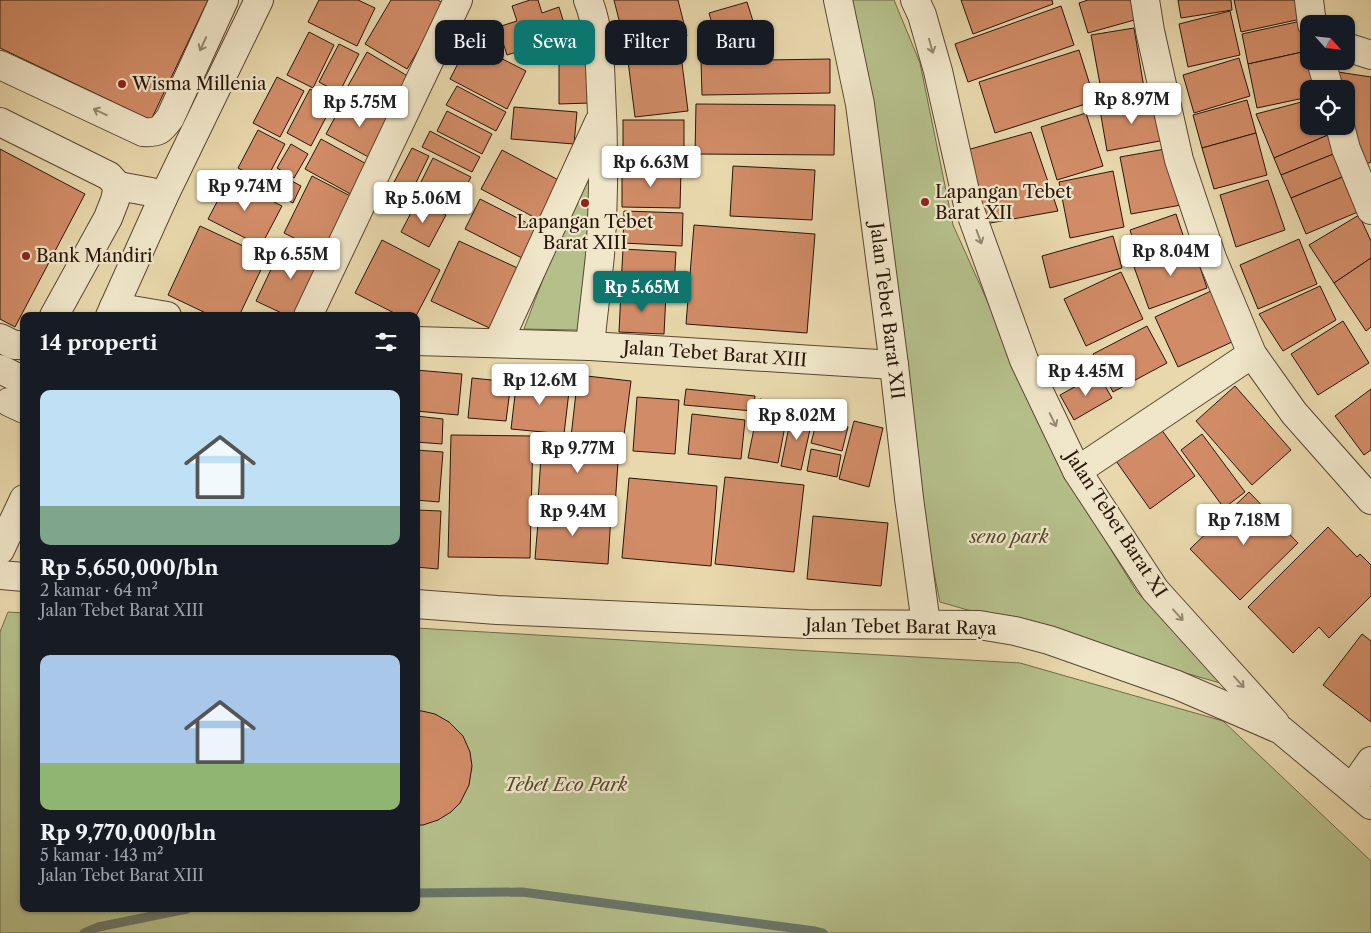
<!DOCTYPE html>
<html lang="id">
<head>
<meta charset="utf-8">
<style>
  body { margin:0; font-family:"Libre Caslon Text",serif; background:#242831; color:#f1f3f6; height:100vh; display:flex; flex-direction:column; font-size:19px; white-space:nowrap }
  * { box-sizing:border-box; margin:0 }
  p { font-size:16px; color:#9ea1a6 }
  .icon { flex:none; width:28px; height:28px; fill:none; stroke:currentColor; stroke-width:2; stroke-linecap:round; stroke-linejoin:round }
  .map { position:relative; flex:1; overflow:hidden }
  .drawer { position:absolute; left:20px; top:312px; width:400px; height:600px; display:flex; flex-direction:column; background:#171b24; border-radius:10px; box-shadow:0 1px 4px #0004 }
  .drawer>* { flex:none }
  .hud { position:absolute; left:435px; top:20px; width:475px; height:45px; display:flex; gap:10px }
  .needle { width:32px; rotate:117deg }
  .fabs { position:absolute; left:1300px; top:15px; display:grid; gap:10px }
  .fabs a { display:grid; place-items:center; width:55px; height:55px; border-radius:10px; background:#171b24; box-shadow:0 1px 4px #0004; font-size:25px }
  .price { position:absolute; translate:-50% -42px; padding:0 11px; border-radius:5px; background:#fff; color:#222; font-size:16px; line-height:32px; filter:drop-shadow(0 1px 2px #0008) }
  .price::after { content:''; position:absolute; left:50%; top:30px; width:15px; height:11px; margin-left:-8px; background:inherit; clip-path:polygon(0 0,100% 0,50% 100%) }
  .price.active { background:#0f766e; color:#fff }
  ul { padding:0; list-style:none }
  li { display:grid; align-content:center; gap:10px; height:265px; padding:0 20px }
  li span { display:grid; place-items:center; height:155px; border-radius:10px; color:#555 }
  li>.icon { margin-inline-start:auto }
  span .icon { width:90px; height:90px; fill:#fffc; stroke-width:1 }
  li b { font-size:21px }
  h2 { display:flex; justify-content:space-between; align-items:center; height:60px; padding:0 20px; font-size:21px }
  .chip { padding:0 18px; border-radius:10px; background:#171b24; box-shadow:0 1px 4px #0004; font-size:18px; line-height:45px }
  .chip.active { background:#0f766e; color:#fff }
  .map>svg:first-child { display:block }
  .green { fill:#b5bf8a; stroke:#6f6a49 }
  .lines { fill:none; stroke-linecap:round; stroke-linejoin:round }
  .stream { stroke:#6b776a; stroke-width:9 }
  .building { fill:#d18c67; stroke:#291508 }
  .minor-casing { stroke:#594631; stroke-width:30 }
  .minor { stroke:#f0e6c9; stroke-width:28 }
  .oneway { stroke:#968872 }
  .poi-dot { fill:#8f2418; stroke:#f0e6c9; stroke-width:2 }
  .labels { text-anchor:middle; stroke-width:4.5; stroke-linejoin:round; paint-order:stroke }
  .poi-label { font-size:18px; fill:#291508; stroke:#f0e6c9; text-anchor:start }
  .street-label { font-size:18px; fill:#291508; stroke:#f0e6c9 }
  .park-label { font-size:18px; font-style:italic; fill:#53482f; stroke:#f0e6c9 }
</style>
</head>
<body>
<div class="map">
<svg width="1371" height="933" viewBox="0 0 1371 933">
  <rect width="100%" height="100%" fill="#e8d8ac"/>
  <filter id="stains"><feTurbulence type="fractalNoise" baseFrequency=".004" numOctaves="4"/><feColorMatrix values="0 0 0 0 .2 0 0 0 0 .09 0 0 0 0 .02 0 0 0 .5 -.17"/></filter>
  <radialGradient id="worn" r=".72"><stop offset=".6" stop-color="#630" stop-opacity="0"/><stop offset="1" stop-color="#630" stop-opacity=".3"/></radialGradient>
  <!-- green -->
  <g class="green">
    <path d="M831 0H894L920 63 953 225 1067 478 1137 592 1227 685 940 602 923 520Z"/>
    <path d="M599 152 581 330 524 329 553 253Z"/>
    <path d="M8 612 24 613V909H416V628L1020 663 1223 721 1371 861V933H0V632Z"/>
  </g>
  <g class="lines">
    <!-- stream -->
    <g class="stream">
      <path d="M416 893 522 892 815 931 823 933"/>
      <path d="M84 933 98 927 187 909"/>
    </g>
  </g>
  <!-- building -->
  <g class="building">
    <path d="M0 0H208L151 120 0 48Z"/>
    <path d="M319 0H358L375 8 357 46 308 22Z"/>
    <path d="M391 0H438L445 5 407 69 365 44Z"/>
    <path d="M530 0H538L542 13 559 7 568 36 507 55 498 27 517 21 512 6Z"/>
    <path d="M614 0H678L687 36 627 52Z"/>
    <path d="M961 0H1052L1053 4 973 34Z"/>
    <path d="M1088 0H1132L1138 19 1088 33 1079 3Z"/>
    <path d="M1178 0H1231L1232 10 1181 18Z"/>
    <path d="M1234 0H1299L1301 19 1241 32Z"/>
    <path d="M747 2 757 34 736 41 740 53 731 56 728 49 720 52 709 13Z"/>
    <path d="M1061 6 1074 45 968 82 955 44Z"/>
    <path d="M1230 11 1240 55 1188 67 1179 24Z"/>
    <path d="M1301 21 1307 51 1248 64 1242 34Z"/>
    <path d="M1134 28 1144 88 1102 95 1091 35Z"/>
    <path d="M309 32 334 45 313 88 287 75Z"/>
    <path d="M469 42 526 71 507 109 450 79Z"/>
    <path d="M339 44 359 54 339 93 319 82Z"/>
    <path d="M680 47 688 111 635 117 627 53Z"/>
    <path d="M1079 50 1095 101 995 133 979 82Z"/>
    <path d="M1307 51 1315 89H1309V97L1257 108 1248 64Z"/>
    <path d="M367 52 411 78 392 111 348 86Z"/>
    <path d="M590 53V103L559 104V54Z"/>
    <path d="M1239 58 1250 96 1194 113 1183 75Z"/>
    <path d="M830 59V93L702 95 701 61Z"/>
    <path d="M1338 72 1371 77V162L1364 165 1346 101V89H1343Z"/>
    <path d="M277 77 304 91 280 137 253 123Z"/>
    <path d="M457 86 506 112 496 131 446 105Z"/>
    <path d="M310 89 334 102 311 146 287 133Z"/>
    <path d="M347 95 395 121 374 160 326 134Z"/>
    <path d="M1158 100 1165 140 1107 151 1100 110Z"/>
    <path d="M1247 100 1256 133 1202 148 1193 115Z"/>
    <path d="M1309 100V126H1326L1328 135 1274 158 1256 114Z"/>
    <path d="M696 104 835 105 834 155 695 154Z"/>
    <path d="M514 107 577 112 574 144 511 139Z"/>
    <path d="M447 111 492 134 482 154 437 131Z"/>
    <path d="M1086 113 1103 166 1057 180 1041 127Z"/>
    <rect x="623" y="120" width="61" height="46"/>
    <path d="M258 130 285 144 265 182 238 168Z"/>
    <path d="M430 131 480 157 472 172 422 147Z"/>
    <path d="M1031 132 1058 211 979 225 967 150Z"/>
    <path d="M1256 133 1267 175 1214 189 1202 148Z"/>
    <path d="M1328 135 1336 153 1281 175 1274 158Z"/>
    <path d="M321 139 372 167 356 197 305 169Z"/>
    <path d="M291 144 308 154 294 178 277 168Z"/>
    <path d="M412 148 429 156 408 199 390 190Z"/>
    <path d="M1171 148 1181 205 1131 214 1120 157Z"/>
    <path d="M0 149 85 194 15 327 0 319Z"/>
    <path d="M502 150 566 184 545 223 481 189Z"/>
    <path d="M1336 153 1345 176 1291 198 1281 175Z"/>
    <path d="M433 158 471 177 453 212 416 192Z"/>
    <path d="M733 166 815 170 812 220 730 216Z"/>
    <path d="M622 169 681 170 680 208 622 207Z"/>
    <path d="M1113 171 1124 227 1070 238 1059 182Z"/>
    <path d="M275 172 301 186 293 203 266 189Z"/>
    <path d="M312 176 360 201 332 257 284 233Z"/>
    <path d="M1345 176 1360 211 1306 234 1291 198Z"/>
    <path d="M229 179 282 206 261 246 208 219Z"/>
    <path d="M1268 180 1285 230 1236 247 1220 195Z"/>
    <path d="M480 199 537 228 522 258 465 229Z"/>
    <path d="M417 201 446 215 429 247 401 232Z"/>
    <path d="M624 211 683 213 682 246 623 243Z"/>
    <path d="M1176 214 1186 244 1139 260 1130 230Z"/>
    <path d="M1359 215 1371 241V258L1334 283 1309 245Z"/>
    <path d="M694 225 815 234 807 333 686 324Z"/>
    <path d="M200 226 267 257 239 316H212L168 295Z"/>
    <path d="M1113 236 1122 268 1050 288 1042 256Z"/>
    <path d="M1299 239 1317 284 1258 309 1240 265Z"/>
    <path d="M285 240 327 260 300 316H288L256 301Z"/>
    <path d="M382 240 440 270 416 316H400L355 293Z"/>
    <path d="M459 241 524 271 496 331 431 301Z"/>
    <path d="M1193 246 1207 288 1149 309 1134 267Z"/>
    <path d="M623 249 676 252 674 287 621 285Z"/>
    <path d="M1371 258V327L1366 331 1334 283Z"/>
    <path d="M1121 272 1143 319 1086 346 1064 299Z"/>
    <path d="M1320 286 1336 320 1283 351 1259 314Z"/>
    <path d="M621 291 666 294 664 334 619 332Z"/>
    <path d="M1211 291 1234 341 1178 367 1155 317Z"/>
    <path d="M1343 321 1369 363 1318 395 1291 354Z"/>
    <path d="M1147 326 1167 363 1113 392 1093 354Z"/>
    <path d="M416 370 462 374 458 415 416 411Z"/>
    <path d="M1098 374 1112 398 1074 420 1060 395Z"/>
    <path d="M578 375 631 381 623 443 571 437Z"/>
    <path d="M472 378 511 382 506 421 468 418Z"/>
    <path d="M517 378 570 383 564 434 511 429Z"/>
    <path d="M1235 386 1291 450 1252 485 1196 421Z"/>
    <path d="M686 389 755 396 753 411 684 405Z"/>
    <path d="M1371 389V450L1364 455 1335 416Z"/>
    <path d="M637 397 679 400 675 454 633 451Z"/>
    <path d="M760 399 789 405 778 463 748 458Z"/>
    <path d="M792 412 813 416 801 470 781 466Z"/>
    <path d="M692 414 745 420 741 459 688 454Z"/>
    <path d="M416 416 443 419 442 444 416 442Z"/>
    <path d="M817 420 848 427 842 451 811 443Z"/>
    <path d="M854 421 883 428 869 487 839 479Z"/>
    <path d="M1161 429 1195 476 1150 509 1116 461Z"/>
    <path d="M1202 434 1245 492 1224 508 1181 450Z"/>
    <path d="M451 435 533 436 530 558 448 557Z"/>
    <path d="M542 443 619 448 615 506 538 501Z"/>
    <path d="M811 449 841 455 837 477 807 471Z"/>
    <path d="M416 450 443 452 439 502 416 500Z"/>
    <path d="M725 477 804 485 794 572 715 564Z"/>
    <path d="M629 478 717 486 711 566 622 558Z"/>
    <path d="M1249 492 1298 543 1240 600 1190 549Z"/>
    <path d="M416 510 441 511 438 569 416 567Z"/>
    <path d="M539 510 611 515 608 564 535 559Z"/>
    <path d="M813 516 888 523 881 586 807 579Z"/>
    <path d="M1328 527 1357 557 1360 554 1371 565V596L1329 638 1319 627 1293 653 1248 607Z"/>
    <path d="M1362 634 1371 641V722L1323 685Z"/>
    <path d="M416 711H422L435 714 449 722 463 736 470 752 472 766 469 785 460 803 451 812 438 820 423 825H416Z"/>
  </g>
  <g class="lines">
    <defs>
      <g id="minor">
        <path d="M588 0C599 28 600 60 601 90 604 145 604 200 600 255 597 285 593 315 590 346"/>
        <path d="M838 0 860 104 894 365 909 498 926 624"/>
        <path d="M915 0 922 15 938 71 968 205 1024 360 1077 471 1155 590 1275 723"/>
        <path d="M1145 0 1150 31 1179 160 1212 258 1252 354 1294 413 1371 500"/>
        <path d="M1309 0 1312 24"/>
        <path d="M1346 47 1371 55"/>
        <path d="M1321 61 1329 89"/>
        <path d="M0 65 143 132C159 133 161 130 170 118L224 0"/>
        <path d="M0 122 109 176 118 186 115 200 108 218 54 316"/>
        <path d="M1340 126 1346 149 1371 210"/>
        <path d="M118 186 151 192 163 198"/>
        <path d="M114 307 167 316"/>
        <path d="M110 316 163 198 259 0"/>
        <path d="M308 316 458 0"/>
        <path d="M0 338 14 345H24"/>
        <path d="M416 341 590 346 894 365"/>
        <path d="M498 343 599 122"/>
        <path d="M0 369 24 381"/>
        <path d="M9 402 24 409"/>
        <path d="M1077 471 1252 354"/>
        <path d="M0 550 24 499"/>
        <path d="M0 575 24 577"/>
        <path d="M416 604 497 610 808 624 979 625 1015 631 1049 640 1177 685 1281 730 1371 805"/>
        <path d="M1352 788 1371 761"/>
      </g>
    </defs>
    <!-- minor casing -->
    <use href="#minor" class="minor-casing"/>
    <!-- minor -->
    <use href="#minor" class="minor"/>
  </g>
  <!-- one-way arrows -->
  <defs><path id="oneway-shaft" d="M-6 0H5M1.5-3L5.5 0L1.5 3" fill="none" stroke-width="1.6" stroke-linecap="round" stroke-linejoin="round" transform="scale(1.25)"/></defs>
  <g class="oneway">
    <use href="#oneway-shaft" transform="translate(203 44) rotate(115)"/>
    <use href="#oneway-shaft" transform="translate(931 46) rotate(74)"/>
    <use href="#oneway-shaft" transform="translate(100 112) rotate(-155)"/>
    <use href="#oneway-shaft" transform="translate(979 237) rotate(70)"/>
    <use href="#oneway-shaft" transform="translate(1053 420) rotate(64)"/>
    <use href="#oneway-shaft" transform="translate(1178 615) rotate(48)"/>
    <use href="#oneway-shaft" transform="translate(1239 682) rotate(48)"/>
  </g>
  <!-- markers -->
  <g class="poi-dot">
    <circle cx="122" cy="84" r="5"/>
    <circle cx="925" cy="202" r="5"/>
    <circle cx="585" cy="203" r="5"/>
    <circle cx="26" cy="256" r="5"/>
  </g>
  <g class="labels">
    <!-- poi labels -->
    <g class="poi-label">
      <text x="132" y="90">Wisma Millenia</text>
      <text x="935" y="198">Lapangan Tebet<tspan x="935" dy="21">Barat XII</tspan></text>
      <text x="585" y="228" text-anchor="middle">Lapangan Tebet<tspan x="585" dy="21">Barat XIII</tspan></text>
      <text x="36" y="262">Bank Mandiri</text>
    </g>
    <!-- street labels -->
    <g class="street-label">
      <text transform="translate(887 311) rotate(83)" y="6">Jalan Tebet Barat XII</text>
      <text transform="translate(715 354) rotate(4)" y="6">Jalan Tebet Barat XIII</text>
      <text transform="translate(1116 524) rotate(57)" y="6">Jalan Tebet Barat XI</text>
      <text transform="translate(901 627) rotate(1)" y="6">Jalan Tebet Barat Raya</text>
    </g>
    <!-- park labels -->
    <g class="park-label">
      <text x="1009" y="543">seno park</text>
      <text x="566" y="791">Tebet Eco Park</text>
    </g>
  </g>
  <rect width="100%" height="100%" filter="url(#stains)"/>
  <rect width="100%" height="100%" fill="url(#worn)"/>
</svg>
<div class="fabs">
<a><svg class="needle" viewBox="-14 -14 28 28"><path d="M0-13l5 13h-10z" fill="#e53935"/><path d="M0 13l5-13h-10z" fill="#9ea1a6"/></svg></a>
<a><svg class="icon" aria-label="locate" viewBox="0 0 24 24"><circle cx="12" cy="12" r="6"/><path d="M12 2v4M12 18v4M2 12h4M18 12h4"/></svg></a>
</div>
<b class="price" style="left:1132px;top:125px">Rp 8.97M</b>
<b class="price" style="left:360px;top:128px">Rp 5.75M</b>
<b class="price" style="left:651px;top:188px">Rp 6.63M</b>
<b class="price" style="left:245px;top:212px">Rp 9.74M</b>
<b class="price" style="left:423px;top:224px">Rp 5.06M</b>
<b class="price" style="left:1171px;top:277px">Rp 8.04M</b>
<b class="price" style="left:291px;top:280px">Rp 6.55M</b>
<b class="price active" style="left:642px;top:313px">Rp 5.65M</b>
<b class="price" style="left:1086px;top:397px">Rp 4.45M</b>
<b class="price" style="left:540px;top:406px">Rp 12.6M</b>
<b class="price" style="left:797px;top:441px">Rp 8.02M</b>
<b class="price" style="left:578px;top:474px">Rp 9.77M</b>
<b class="price" style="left:573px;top:537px">Rp 9.4M</b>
<b class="price" style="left:1244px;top:546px">Rp 7.18M</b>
<div class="hud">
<a class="chip">Beli</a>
<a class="chip active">Sewa</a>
<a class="chip">Filter</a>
<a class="chip">Baru</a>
</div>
<section class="drawer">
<h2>14 properti<svg class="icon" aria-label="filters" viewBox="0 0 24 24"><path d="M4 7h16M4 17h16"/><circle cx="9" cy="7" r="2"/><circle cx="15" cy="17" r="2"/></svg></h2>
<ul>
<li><span style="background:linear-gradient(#bfe0f5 75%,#7fa58c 0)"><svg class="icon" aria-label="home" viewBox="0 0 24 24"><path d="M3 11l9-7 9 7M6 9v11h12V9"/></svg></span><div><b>Rp 5,650,000/bln</b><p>2 kamar · 64 m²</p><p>Jalan Tebet Barat XIII</p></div></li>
<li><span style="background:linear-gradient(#a9c7e8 70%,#8fb573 0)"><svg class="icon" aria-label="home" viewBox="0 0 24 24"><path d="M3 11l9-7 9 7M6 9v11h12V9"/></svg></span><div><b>Rp 9,770,000/bln</b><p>5 kamar · 143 m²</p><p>Jalan Tebet Barat XIII</p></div></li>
</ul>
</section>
</div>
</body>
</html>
